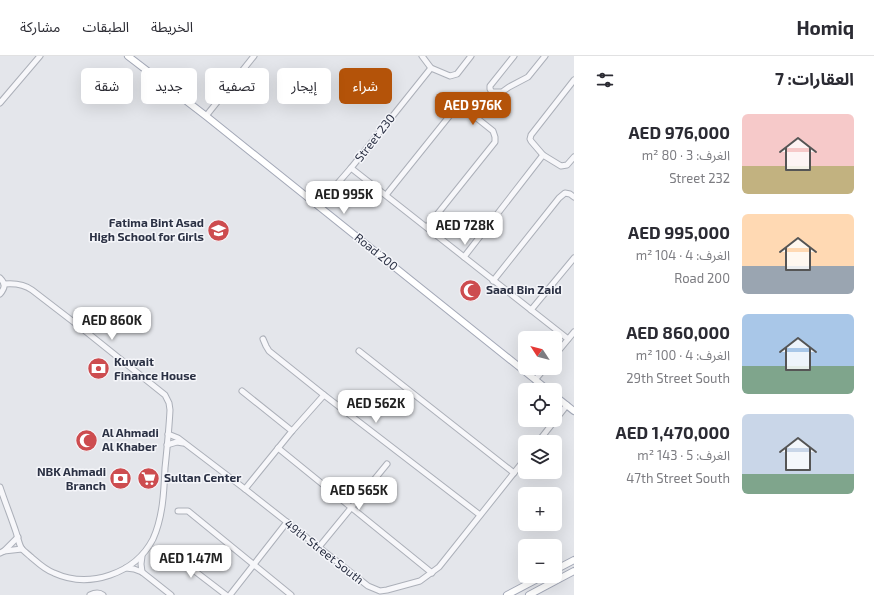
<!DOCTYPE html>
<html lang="ar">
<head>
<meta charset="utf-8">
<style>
  body { margin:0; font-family:"Exo 2","Noto Sans Arabic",sans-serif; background:#f7f7f7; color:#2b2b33; direction:rtl; height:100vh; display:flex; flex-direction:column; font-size:15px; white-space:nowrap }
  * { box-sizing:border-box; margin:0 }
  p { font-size:13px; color:#7c7c81 }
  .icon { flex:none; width:22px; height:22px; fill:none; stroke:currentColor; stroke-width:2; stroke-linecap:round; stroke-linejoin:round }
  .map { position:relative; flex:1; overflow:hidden; direction:ltr }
  .sheet { display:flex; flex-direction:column; background:#fff; width:300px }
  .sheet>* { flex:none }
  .banner { position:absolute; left:12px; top:12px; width:380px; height:36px; direction:rtl; display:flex; gap:8px }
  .needle { width:26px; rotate:306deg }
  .tools { position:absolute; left:518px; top:275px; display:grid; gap:8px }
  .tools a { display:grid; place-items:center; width:44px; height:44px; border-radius:6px; background:#fff; box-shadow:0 4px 16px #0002; font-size:20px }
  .price { position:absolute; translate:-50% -34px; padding:0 9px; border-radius:8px; background:#fff; color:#222; font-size:13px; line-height:26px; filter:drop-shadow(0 1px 2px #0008) }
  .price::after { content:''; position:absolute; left:50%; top:24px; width:12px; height:9px; margin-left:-6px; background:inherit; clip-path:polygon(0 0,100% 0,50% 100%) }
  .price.selected { background:#b45309; color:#fff }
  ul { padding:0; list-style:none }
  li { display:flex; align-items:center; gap:12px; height:100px; padding:0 20px }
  li span { display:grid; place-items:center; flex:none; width:112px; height:80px; border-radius:6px; color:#555 }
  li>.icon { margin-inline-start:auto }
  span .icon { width:48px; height:48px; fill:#fffc; stroke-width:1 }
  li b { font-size:17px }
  h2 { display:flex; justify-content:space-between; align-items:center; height:48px; padding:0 20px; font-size:17px }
  .pill { padding:0 14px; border-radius:6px; background:#fff; box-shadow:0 4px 16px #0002; font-size:14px; line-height:36px }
  .pill.selected { background:#b45309; color:#fff }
  header { display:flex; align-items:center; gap:24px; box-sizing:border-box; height:56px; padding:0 20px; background:#fff; border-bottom:1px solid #e1e1e2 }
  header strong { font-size:19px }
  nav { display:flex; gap:22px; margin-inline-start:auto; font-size:14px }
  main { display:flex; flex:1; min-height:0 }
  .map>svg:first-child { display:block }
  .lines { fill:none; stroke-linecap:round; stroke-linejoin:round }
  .minor-casing { stroke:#acb0b9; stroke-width:7 }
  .major-casing { stroke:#a3a8b7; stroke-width:8 }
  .minor { stroke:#f7f7fa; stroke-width:5 }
  .major { stroke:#fff; stroke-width:6 }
  .labels { text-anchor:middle; stroke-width:3; stroke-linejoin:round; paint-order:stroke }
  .street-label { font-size:12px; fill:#2b3144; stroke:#f4f5f9 }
  .poi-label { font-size:12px; font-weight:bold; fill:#2b3144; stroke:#f4f5f9; text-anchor:start }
</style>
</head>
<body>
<header>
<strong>Homiq</strong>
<nav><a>الخريطة</a><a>الطبقات</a><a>مشاركة</a></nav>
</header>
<main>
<section class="sheet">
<h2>العقارات: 7<svg class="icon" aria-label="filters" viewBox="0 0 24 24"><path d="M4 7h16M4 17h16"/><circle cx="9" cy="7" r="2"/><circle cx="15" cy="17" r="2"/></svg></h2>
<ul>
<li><span style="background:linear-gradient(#f6c9c9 65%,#c2b280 0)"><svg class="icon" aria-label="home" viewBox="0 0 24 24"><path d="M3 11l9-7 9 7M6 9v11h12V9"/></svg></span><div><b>AED 976,000</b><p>الغرف: 3 · 80 m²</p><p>Street 232</p></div></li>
<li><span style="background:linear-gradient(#ffd9b3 65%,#9aa5b1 0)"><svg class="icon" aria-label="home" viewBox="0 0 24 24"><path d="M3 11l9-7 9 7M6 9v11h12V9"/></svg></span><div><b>AED 995,000</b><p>الغرف: 4 · 104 m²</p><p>Road 200</p></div></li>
<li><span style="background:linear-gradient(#a9c7e8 65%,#7fa58c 0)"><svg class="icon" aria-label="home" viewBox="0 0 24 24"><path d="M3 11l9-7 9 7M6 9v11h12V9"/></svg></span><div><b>AED 860,000</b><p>الغرف: 4 · 100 m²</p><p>29th Street South</p></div></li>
<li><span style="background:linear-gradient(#c9d6e8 75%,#7fa58c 0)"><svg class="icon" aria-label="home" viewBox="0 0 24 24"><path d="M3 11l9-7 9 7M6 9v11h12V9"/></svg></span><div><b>AED 1,470,000</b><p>الغرف: 5 · 143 m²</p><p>47th Street South</p></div></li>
</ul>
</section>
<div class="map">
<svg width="574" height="539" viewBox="0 0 574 539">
  <rect width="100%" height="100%" fill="#e4e6eb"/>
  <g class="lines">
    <defs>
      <g id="minor">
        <path d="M422 0 431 12 450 20 457 18 471 0"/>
        <path d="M514 0 490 30V33L492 36H502L509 31 528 21 545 0"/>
        <path d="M0 47 40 0"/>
        <path d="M206 60 254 0"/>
        <path d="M543 99 531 85 530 83 531 79 574 24"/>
        <path d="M351 112 464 201 568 283"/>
        <path d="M386 139 455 53 458 51H463L493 75 495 81V86L427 171"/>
        <path d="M318 150 351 112 431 12"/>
        <path d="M464 201 543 99 561 110 567 109 574 101"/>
        <path d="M0 222C6 228 5 232 0 238"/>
        <path d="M493 225 559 142 565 137 570 138 574 141"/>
        <path d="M531 254 574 202"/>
        <path d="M263 283 266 290 269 295 324 339 480 459"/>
        <path d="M359 295 514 417"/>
        <path d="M555 299 574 276"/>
        <path d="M535 324 545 312"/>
        <path d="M242 335 292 375"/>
        <path d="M168 378 178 382 245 433 368 530 380 535 387 534 420 525 439 511 525 403"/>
        <path d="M538 386 567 349"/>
        <path d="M167 389 177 386 183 387"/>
        <path d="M278 392 432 517"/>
        <path d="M0 431C5 446 11 461 16 476 18 482 19 489 22 493 25 496 29 499 31 501 38 507 45 514 54 517 89 533 135 518 153 483 163 461 164 435 165 412 167 393 169 374 170 354L169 347 165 339 84 274 32 234C24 228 15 227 4 228"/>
        <path d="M245 433 292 375 324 339"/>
        <path d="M178 455H188L291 539"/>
        <path d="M319 491 387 408"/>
        <path d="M166 493 226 539"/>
        <path d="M4 495 18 481"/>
        <path d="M0 497 4 495 22 493"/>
        <path d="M142 500 141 508 142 516"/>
        <path d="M126 512 134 513 142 516 171 539"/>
        <path d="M90 539C94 537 99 536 103 539"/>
        <path d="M230 539 287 466"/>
      </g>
      <g id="major">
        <path d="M128 0 206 60 548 334"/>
        <path d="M555 340 574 355"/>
        <path d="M555 514 574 504"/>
        <path d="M507 539 543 520"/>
        <path d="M529 539 574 515"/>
      </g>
    </defs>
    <!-- minor casing -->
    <use href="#minor" class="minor-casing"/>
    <!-- major casing -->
    <use href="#major" class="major-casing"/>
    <!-- minor -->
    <use href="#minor" class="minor"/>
    <!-- major -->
    <use href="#major" class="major"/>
  </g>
  <!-- icons -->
  <defs>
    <symbol id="university-disc" viewBox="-11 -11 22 22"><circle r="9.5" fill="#cd4c4f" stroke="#f4f5f9"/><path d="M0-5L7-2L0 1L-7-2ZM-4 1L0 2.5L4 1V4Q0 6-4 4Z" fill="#fff"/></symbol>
    <symbol id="mosque-disc" viewBox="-11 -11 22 22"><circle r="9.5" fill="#cd4c4f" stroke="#f4f5f9"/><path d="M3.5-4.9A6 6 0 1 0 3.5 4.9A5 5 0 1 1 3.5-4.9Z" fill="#fff"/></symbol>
    <symbol id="bank-disc" viewBox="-11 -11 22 22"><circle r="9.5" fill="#cd4c4f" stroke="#f4f5f9"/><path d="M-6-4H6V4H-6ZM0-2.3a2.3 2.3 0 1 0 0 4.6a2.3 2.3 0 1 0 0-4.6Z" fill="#fff"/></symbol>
    <symbol id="supermarket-disc" viewBox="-11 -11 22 22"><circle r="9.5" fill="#cd4c4f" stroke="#f4f5f9"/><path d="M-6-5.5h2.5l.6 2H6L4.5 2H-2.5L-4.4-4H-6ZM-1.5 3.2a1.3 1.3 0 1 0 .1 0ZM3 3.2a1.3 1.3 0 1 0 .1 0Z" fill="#fff"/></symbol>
  </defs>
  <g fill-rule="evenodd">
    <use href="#university-disc" x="206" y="162" width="25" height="25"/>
    <use href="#mosque-disc" x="458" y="222" width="25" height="25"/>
    <use href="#bank-disc" x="86" y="300" width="25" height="25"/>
    <use href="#mosque-disc" x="74" y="372" width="25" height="25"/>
    <use href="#supermarket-disc" x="136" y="410" width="25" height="25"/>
    <use href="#bank-disc" x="108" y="410" width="25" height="25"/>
  </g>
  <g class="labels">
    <!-- street labels -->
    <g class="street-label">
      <text transform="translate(375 82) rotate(-52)" y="4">Street 230</text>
      <text transform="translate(376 196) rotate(39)" y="4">Road 200</text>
      <text transform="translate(324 496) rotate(38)" y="4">49th Street South</text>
    </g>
    <!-- poi labels -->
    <g class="poi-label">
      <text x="204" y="171" text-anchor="end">Fatima Bint Asad<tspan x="204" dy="14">High School for Girls</tspan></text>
      <text x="486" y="238">Saad Bin Zaid</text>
      <text x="114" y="310">Kuwait<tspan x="114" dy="14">Finance House</tspan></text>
      <text x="102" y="381">Al Ahmadi<tspan x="102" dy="14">Al Khaber</tspan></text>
      <text x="106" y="420" text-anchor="end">NBK Ahmadi<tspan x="106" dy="14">Branch</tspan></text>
      <text x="164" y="426">Sultan Center</text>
    </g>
  </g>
</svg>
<div class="tools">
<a><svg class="needle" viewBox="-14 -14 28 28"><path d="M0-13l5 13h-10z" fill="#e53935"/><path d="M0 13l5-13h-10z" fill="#7c7c81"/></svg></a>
<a><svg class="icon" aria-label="locate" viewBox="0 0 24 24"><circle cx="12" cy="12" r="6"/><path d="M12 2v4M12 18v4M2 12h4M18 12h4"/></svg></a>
<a><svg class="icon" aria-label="layers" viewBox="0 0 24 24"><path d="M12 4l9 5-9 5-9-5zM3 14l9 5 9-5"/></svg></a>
<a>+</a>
<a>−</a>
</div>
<b class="price selected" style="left:473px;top:70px">AED 976K</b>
<b class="price" style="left:344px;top:159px">AED 995K</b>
<b class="price" style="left:465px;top:190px">AED 728K</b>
<b class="price" style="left:112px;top:285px">AED 860K</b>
<b class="price" style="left:376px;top:368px">AED 562K</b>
<b class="price" style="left:359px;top:455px">AED 565K</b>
<b class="price" style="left:191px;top:523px">AED 1.47M</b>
<div class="banner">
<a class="pill selected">شراء</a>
<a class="pill">إيجار</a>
<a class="pill">تصفية</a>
<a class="pill">جديد</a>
<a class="pill">شقة</a>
</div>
</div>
</main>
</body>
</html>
